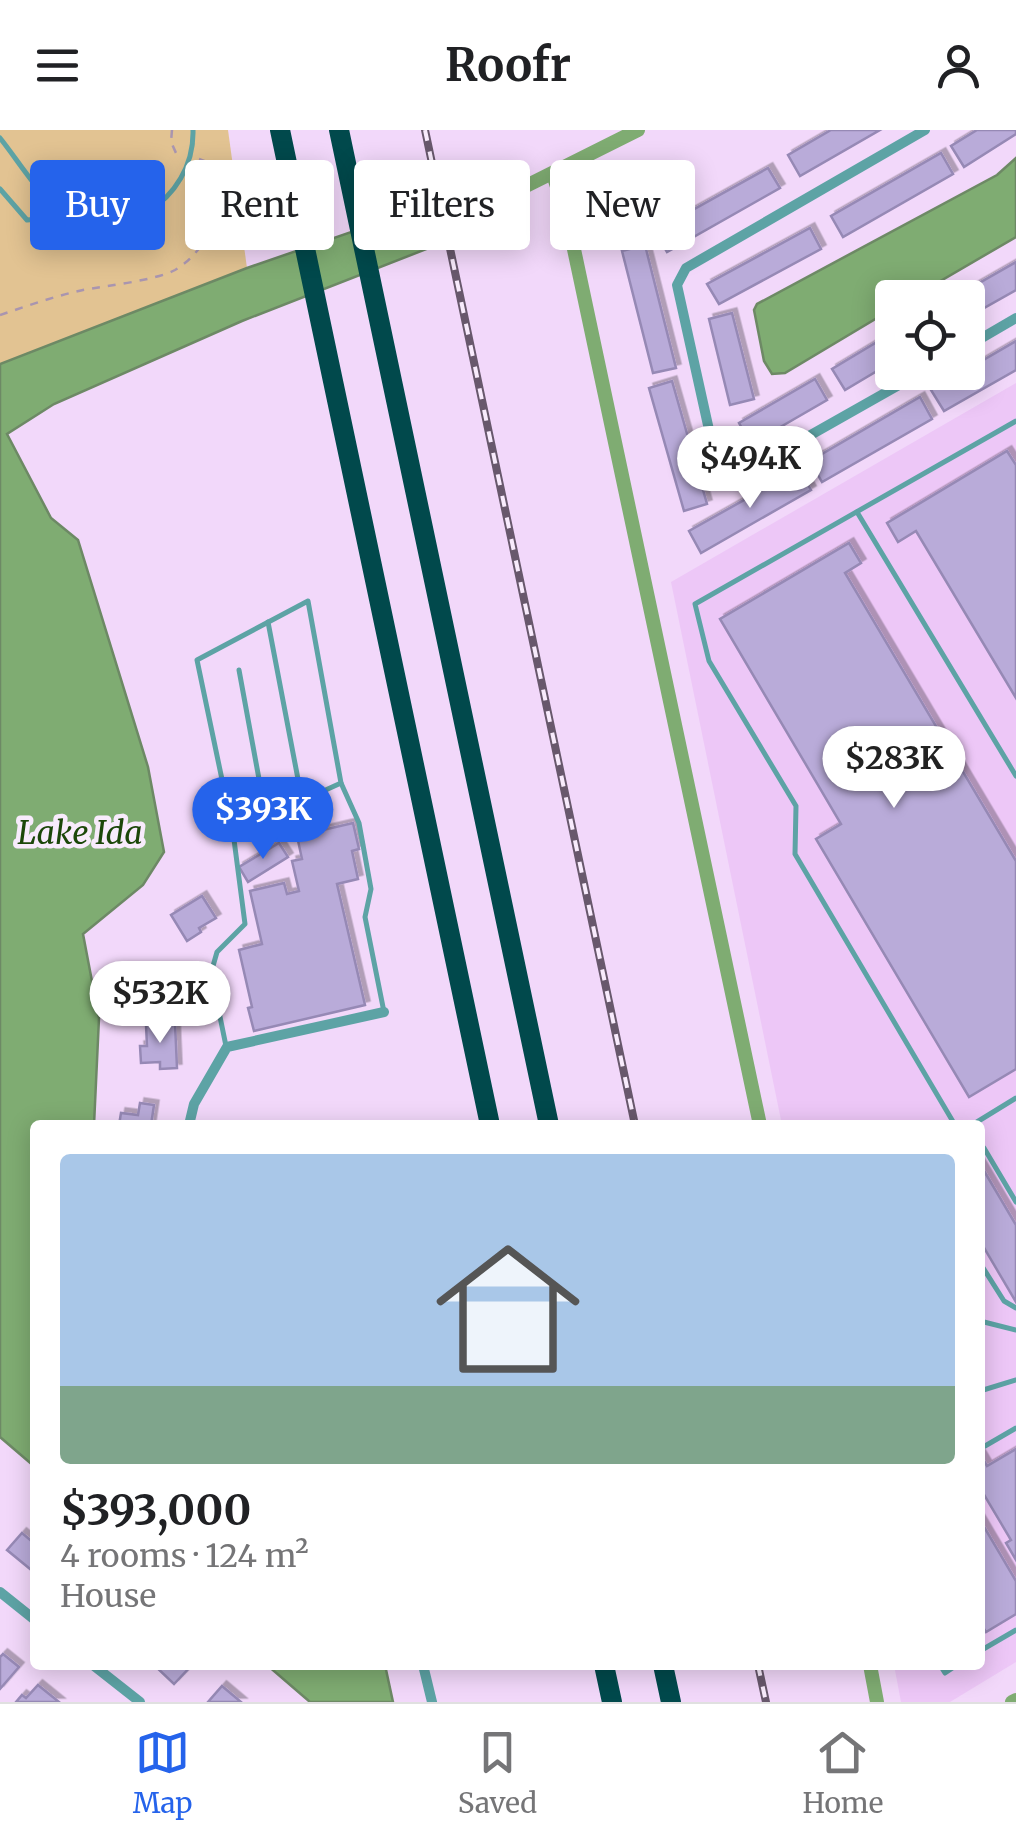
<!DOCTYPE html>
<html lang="en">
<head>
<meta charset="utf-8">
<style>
  body { margin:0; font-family:Merriweather,serif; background:#f6f6f6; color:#202124; height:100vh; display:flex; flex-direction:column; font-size:38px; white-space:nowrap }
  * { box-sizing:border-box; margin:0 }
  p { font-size:32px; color:#757577 }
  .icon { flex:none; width:55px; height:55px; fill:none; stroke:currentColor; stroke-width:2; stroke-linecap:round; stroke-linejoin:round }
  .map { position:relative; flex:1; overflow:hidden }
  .panel { position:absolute; left:30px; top:990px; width:955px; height:550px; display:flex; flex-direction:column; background:#fff; border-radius:10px; box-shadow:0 5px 25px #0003 }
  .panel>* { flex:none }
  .hud { position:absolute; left:30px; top:30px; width:958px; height:90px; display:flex; gap:20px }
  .fabs { position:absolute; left:875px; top:150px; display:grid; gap:20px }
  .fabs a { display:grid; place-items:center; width:110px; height:110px; border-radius:10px; background:#fff; box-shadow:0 5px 25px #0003; font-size:50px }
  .price { position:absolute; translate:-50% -85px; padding:0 22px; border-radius:35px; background:#fff; color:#222; font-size:32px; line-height:65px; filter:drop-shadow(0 2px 5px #0008) }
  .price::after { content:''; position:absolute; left:50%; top:60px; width:30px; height:22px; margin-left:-15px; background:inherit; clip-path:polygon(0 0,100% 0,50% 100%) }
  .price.active { background:#2563eb; color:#fff }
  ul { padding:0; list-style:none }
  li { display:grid; align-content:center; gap:20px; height:530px; padding:0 30px }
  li+li { border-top:2px solid #e0e0e0 }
  li span { display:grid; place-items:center; height:310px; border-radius:10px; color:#555 }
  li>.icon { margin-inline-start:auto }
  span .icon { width:180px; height:180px; fill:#fffc; stroke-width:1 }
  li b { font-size:42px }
  .tag { padding:0 35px; border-radius:10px; background:#fff; box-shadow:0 5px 25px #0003; font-size:35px; line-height:90px }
  .tag.active { background:#2563eb; color:#fff }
  header { display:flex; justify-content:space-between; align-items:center; height:130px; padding:0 30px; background:#fff; font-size:45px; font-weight:700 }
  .tabs { display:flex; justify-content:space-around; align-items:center; height:140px; border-top:2px solid #e0e0e0; background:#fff; font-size:28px; color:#757577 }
  .tabs a { display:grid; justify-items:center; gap:5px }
  .tabs .active { color:#2563eb }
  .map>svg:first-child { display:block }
  .built { fill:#edc7f7 }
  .green { fill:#e2c392 }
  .water { fill:#7fac72; stroke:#6d8965; stroke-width:2.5 }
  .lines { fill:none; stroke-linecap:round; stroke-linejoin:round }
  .canal { stroke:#7fac72; stroke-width:14 }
  .building { fill:#b9abd9; stroke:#9689b5; stroke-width:2.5; filter:url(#shadow) }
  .path { stroke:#a995af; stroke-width:2.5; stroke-dasharray:8 8; stroke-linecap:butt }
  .service { stroke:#5da3a5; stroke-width:5 }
  .minor { stroke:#5da3a5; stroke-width:10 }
  .motorway { stroke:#01494c; stroke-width:20 }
  .rail-casing { stroke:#68586c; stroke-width:8 }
  .rail { stroke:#f8ebfc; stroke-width:4; stroke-dasharray:11; stroke-linecap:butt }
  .labels { text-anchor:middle; stroke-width:9; stroke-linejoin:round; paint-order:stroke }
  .water-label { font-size:32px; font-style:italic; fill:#1b4709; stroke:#f8ebfc }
</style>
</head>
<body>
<header><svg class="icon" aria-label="menu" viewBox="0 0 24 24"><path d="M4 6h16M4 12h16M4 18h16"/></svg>Roofr<svg class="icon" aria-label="person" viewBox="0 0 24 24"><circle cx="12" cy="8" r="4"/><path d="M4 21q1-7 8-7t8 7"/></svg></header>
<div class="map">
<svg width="1016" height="1572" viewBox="0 0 1016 1572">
  <defs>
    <filter id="shadow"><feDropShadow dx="4.5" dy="-4.5" stdDeviation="0" flood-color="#0004"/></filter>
  </defs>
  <rect width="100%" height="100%" fill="#f2d8fa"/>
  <!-- built -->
  <path class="built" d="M1016 253V1532L950 1572H901L894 1535H980V995H782L671 452Z"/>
  <!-- green -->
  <path class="green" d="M0 0H228L247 138 0 234Z"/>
  <!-- water -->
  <g class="water">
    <path d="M1016 28V107L913 167 892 168V179L785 243 772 244 764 231 754 180 757 174 997 45Z"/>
    <path d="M467 62 490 74 475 100 242 191 54 274 7 304 51 388 78 410 148 637 164 722 143 755 83 804 99 888 94 995H35V1337L0 1307V234L247 138Z"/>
    <path d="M267 1535H385L393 1572H310Z"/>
  </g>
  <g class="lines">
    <!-- canal -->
    <g class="canal">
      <path d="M553 44 568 91 760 995"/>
      <path d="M490 74 638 0"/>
      <path d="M870 1535 877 1572"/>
      <path d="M1012 1572 1016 1570"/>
    </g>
  </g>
  <!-- building -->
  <g class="building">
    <path d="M831 0H880L800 46 788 25Z"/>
    <path d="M977 0H1016V4L964 37 951 16Z"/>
    <path d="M941 23 953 44 843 107 831 86Z"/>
    <path d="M768 38 780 58 667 122 655 101Z"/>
    <path d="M810 98 821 119 719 174 707 154Z"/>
    <path d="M645 115 676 238 653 243 622 121Z"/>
    <path d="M1016 132V160L968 187V168H953Z"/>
    <path d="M732 183 754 269 730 275 709 189Z"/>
    <path d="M892 203V232L845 260 832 239Z"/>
    <path d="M1016 211V240L944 281 931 260 968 242V239Z"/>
    <path d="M815 249 827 270 751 314 739 293Z"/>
    <path d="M672 251 707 374 684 381 649 258Z"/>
    <path d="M920 267 932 289 822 352 810 331Z"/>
    <path d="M1007 321 1016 335V568L916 401 898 412 887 393Z"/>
    <path d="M799 339 811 360 701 423 689 401Z"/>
    <path d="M849 413 861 433 845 443 1016 731V939L969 967 816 709 841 694 720 489Z"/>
    <path d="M353 693 359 719 352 721 358 749 337 754 365 875 254 901 248 878 252 877 239 820 262 814 250 761 284 753 287 764 299 761 292 731 302 729 297 706Z"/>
    <path d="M279 713 288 727 248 752 239 737Z"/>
    <path d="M202 766 216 788 199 798 201 802 187 811 171 785Z"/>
    <path d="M175 893 177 938 160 939V932L141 933 140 916H147L146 895Z"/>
    <path d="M140 973 154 975 151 995H119L121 983 138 985Z"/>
    <path d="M980 1034 1016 1095V1172L980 1111Z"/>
    <path d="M1016 1319V1430L1006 1413 1011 1410 980 1358V1324L987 1336Z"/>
    <path d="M980 1390 1016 1451V1484L986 1502 980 1493Z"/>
    <path d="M22 1403 35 1414V1443L7 1420Z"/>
    <path d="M3 1524 19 1537 0 1559V1527Z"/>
    <path d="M154 1535H192L174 1554Z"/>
    <path d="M38 1555 59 1572H16L22 1565 26 1568Z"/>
    <path d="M222 1556 241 1572H208Z"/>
  </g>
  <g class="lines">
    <!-- path -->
    <g class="path">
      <path d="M172 0 171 12 176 23 181 24"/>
      <path d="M0 185C27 176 55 166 83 160 106 156 157 150 175 140 209 120 224 76 226 39L199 29"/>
    </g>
    <!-- service -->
    <g class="service">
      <path d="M0 8C17 29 34 58 55 75 115 122 195 71 193 0"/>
      <path d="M0 59 27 90 39 89 55 75"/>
      <path d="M857 382 1016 646"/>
      <path d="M268 492 302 670"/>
      <path d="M239 540 266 687"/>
      <path d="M341 653 359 693 371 759 365 787 384 882"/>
      <path d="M226 916 211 843 217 822 245 794 233 702 341 653 308 471 197 530 233 702"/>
      <path d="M955 995 795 724 796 676 709 531 695 474 1016 291"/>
      <path d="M972 995 1016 968"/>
      <path d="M980 1021 984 1018 1016 1072"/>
      <path d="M980 1133 1004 1171 1016 1178"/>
      <path d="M980 1191 1016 1200"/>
      <path d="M980 1261 1016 1250"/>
      <path d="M985 1316 1016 1298"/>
      <path d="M980 1521 1016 1500"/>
      <path d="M940 1535 945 1543 957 1535"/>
    </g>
    <!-- minor -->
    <g class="minor">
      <path d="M968 216 1016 188"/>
      <path d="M922 242 733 349 723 343 715 327 677 155 686 138 925 0"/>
      <path d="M189 995 194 974 227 917 384 882"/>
      <path d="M0 1462 35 1490"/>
      <path d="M93 1535 140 1572"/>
      <path d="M423 1535 432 1572"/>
    </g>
    <!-- motorway -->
    <g class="motorway">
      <path d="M280 0 490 995"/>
      <path d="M339 0 549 995"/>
      <path d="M604 1535 612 1572"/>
      <path d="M663 1535 671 1572"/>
    </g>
    <defs>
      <g id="rail">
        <path d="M425 0 635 995"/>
        <path d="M758 1535 766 1572"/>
      </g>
    </defs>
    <!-- rail casing -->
    <use href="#rail" class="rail-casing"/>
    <!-- rail -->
    <use href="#rail" class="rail"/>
  </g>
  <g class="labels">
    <!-- water labels -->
    <g class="water-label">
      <text x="80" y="714">Lake Ida</text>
    </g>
  </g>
</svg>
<div class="fabs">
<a><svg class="icon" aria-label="locate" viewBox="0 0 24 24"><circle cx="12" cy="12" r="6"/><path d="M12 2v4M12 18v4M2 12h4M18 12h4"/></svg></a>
</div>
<b class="price" style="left:750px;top:381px">$494K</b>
<b class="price" style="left:894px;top:681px">$283K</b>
<b class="price active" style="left:263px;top:732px">$393K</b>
<b class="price" style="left:160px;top:916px">$532K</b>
<div class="hud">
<a class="tag active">Buy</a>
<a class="tag">Rent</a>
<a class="tag">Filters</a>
<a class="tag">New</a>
</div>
<section class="panel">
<ul>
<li><span style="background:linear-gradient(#a9c7e8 75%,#7fa58c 0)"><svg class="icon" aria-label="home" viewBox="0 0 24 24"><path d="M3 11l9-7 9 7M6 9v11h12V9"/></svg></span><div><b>$393,000</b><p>4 rooms · 124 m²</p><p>House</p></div></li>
</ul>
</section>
</div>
<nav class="tabs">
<a class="active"><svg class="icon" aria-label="map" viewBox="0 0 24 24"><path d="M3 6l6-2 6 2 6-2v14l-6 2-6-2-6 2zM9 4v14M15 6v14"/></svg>Map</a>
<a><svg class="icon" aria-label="saved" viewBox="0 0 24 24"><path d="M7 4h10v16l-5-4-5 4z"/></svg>Saved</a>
<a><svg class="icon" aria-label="home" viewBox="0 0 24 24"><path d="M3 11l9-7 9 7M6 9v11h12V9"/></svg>Home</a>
</nav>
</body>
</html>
